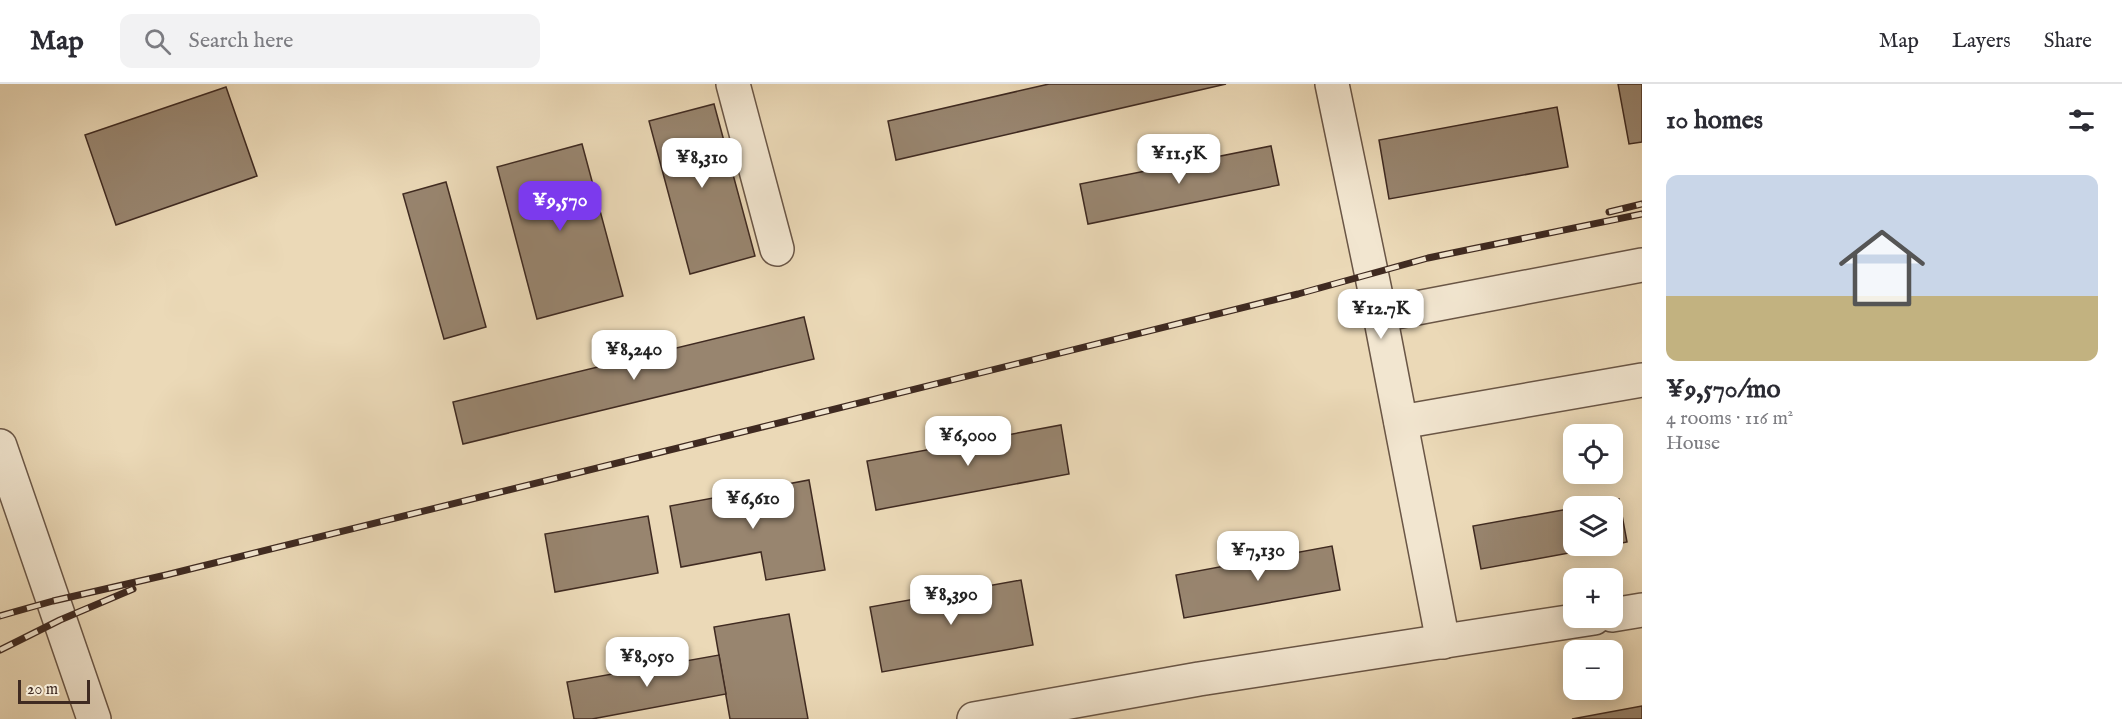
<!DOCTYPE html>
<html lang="en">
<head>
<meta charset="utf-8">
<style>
  body { margin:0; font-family:"IM FELL English",serif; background:#f2f2f3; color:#2b2b33; height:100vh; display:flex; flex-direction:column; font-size:22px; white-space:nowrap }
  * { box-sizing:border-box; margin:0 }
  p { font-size:20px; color:#7c7c81 }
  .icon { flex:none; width:33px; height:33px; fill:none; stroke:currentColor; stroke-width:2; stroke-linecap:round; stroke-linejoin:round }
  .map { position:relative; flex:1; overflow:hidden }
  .panel { display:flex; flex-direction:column; background:#fff; width:480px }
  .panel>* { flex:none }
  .controls { position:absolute; left:1563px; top:340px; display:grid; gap:12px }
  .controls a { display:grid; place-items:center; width:60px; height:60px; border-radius:12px; background:#fff; box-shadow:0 3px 15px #0003; font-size:30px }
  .scale { position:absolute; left:18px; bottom:15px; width:72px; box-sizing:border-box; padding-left:6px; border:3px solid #3f2a21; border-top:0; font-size:16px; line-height:21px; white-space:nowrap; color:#3f2a21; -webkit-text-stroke:4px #f2e6d0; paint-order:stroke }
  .price { position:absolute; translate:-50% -51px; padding:0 14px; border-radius:12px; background:#fff; color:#222; font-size:20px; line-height:39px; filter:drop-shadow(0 2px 3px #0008) }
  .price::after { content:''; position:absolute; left:50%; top:36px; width:18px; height:14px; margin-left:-9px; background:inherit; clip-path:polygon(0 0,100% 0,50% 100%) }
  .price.selected { background:#7c3aed; color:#fff }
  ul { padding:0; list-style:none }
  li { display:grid; align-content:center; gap:12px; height:318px; padding:0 24px }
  li span { display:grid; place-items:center; height:186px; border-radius:12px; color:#555 }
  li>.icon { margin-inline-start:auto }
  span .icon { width:108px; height:108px; fill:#fffc; stroke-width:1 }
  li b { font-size:26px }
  h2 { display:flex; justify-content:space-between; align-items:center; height:72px; padding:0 24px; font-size:26px }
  header { display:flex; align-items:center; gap:36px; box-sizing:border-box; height:84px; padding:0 30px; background:#fff; border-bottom:2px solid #e1e1e2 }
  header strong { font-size:28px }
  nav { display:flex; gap:33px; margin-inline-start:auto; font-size:21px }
  .search { width:420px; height:54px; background:#f2f2f3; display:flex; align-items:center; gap:15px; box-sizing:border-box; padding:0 21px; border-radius:12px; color:#7c7c81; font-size:22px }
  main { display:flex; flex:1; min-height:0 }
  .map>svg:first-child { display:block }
  .building { fill:#98856f; stroke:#3f2a21; stroke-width:1.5 }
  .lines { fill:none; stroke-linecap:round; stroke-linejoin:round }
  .minor-casing { stroke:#6a5646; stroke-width:36 }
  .minor { stroke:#f2e6d0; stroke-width:33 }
  .rail-casing { stroke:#3f2a21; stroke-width:7 }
  .rail { stroke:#f2e6d0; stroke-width:4.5; stroke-dasharray:14; stroke-linecap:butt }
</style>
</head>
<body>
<header>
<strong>Map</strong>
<div class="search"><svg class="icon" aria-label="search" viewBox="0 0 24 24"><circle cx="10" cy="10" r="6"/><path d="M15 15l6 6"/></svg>Search here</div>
<nav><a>Map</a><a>Layers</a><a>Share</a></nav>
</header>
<main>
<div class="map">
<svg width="1642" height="635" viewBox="0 0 1642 635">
  <rect width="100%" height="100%" fill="#ebd9b7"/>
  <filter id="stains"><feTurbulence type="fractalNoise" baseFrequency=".00333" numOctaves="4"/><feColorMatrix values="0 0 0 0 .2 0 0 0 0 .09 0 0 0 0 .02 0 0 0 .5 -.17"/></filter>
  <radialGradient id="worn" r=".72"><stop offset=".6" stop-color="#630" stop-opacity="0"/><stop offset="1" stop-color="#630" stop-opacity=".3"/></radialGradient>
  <!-- building -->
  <g class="building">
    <path d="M1049 0H1226L896 76 888 37Z"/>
    <path d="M1618 0H1642V58L1629 60Z"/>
    <path d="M226 3 257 92 116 141 85 51Z"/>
    <path d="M714 20 755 172 690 190 649 37Z"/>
    <path d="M1557 23 1568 83 1389 115 1379 56Z"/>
    <path d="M582 60 623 212 537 235 497 83Z"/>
    <path d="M1271 62 1279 101 1088 140 1080 100Z"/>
    <path d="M446 98 486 243 444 255 403 110Z"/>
    <path d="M804 233 814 275 463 360 453 318Z"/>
    <path d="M1061 341 1069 390 876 426 867 377Z"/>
    <path d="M809 396 825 486 766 496 761 468 681 483 670 422Z"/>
    <path d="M1619 415 1627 458 1612 461V423H1578Z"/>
    <path d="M1574 424V462H1607L1481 485 1473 442Z"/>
    <path d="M648 432 658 489 555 508 545 450Z"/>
    <path d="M1332 462 1340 506 1184 534 1176 491Z"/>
    <path d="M1021 496 1033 561 882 588 870 523Z"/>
    <path d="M789 530 808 635H730L714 543Z"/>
    <path d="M719 571 726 610 592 635H574L567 598Z"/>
    <path d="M1642 622V635H1572Z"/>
  </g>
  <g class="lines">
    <defs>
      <g id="minor">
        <path d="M733 0 777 165"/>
        <path d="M1332 0 1380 231 1642 181"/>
        <path d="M1380 231 1443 558"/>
        <path d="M1401 338 1642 296"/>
        <path d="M0 362 94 635"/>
        <path d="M1612 531 1642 526"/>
        <path d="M974 635 1199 595 1594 534"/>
      </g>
    </defs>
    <!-- minor casing -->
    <use href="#minor" class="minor-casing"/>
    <!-- minor -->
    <use href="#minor" class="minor"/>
    <defs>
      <g id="rail">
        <path d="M1609 128 1642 120"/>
        <path d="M0 532 53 517 166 491 1298 210 1428 174 1642 130"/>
        <path d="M0 566 60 536 133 505"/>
      </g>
    </defs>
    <!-- rail casing -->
    <use href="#rail" class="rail-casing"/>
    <!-- rail -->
    <use href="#rail" class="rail"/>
  </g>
  <rect width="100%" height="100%" filter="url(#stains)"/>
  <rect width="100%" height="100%" fill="url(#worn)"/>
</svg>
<div class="controls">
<a><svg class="icon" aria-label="locate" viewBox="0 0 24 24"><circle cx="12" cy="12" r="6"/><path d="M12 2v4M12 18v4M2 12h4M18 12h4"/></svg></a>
<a><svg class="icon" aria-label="layers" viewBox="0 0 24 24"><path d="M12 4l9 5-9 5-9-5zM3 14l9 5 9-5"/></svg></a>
<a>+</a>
<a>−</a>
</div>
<div class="scale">20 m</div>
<b class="price" style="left:1179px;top:101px">¥11.5K</b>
<b class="price" style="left:702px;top:105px">¥8,310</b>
<b class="price selected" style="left:560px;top:148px">¥9,570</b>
<b class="price" style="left:1381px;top:256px">¥12.7K</b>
<b class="price" style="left:634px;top:297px">¥8,240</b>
<b class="price" style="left:968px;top:383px">¥6,000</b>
<b class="price" style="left:753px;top:446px">¥6,610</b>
<b class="price" style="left:1258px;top:498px">¥7,130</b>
<b class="price" style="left:951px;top:542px">¥8,390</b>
<b class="price" style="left:647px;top:604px">¥8,050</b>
</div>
<section class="panel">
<h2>10 homes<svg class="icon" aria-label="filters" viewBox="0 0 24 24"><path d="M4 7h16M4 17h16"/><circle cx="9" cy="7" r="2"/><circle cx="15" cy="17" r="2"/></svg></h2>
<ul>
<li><span style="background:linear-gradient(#c9d6e8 65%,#c2b280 0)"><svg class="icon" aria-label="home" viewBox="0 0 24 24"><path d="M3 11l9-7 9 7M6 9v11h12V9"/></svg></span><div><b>¥9,570/mo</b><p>4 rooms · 116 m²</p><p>House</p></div></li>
</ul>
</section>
</main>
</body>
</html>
